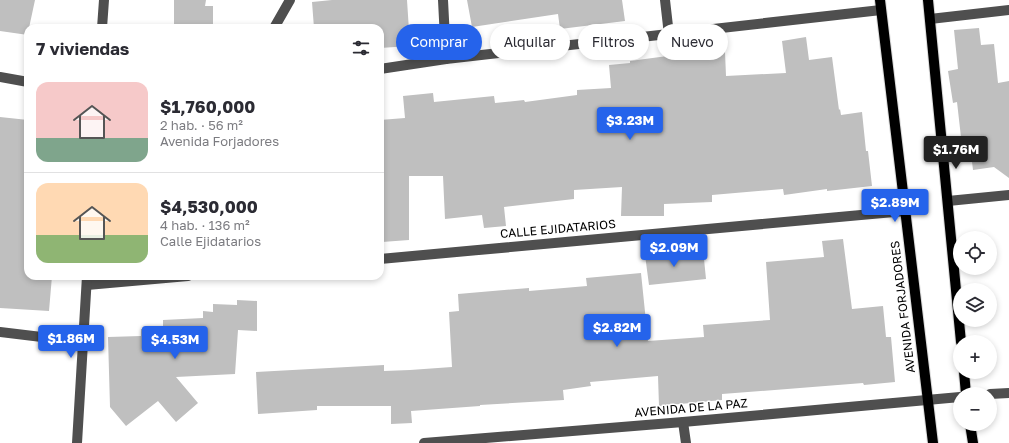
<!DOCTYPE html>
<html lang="es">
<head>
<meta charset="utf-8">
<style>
  body { margin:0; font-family:"Golos Text",sans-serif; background:#f2f2f3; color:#2b2b33; height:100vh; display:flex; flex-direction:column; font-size:15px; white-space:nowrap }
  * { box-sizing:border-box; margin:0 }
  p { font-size:13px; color:#7c7c81 }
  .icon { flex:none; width:22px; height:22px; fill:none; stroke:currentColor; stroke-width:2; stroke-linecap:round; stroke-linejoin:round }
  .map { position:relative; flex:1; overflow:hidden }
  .drawer { position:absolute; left:24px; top:24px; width:360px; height:256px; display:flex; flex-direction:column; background:#fff; border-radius:12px; box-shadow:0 2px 6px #0003 }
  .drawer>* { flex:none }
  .banner { position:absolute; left:396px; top:24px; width:380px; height:36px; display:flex; gap:8px }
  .buttons { position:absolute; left:953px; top:231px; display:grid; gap:8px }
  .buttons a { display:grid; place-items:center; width:44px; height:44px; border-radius:50%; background:#fff; box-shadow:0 2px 6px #0003; font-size:20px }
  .price { position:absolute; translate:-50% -34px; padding:0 9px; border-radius:4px; background:#2563eb; color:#fff; font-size:13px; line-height:26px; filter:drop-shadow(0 1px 2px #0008) }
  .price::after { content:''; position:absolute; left:50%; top:24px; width:12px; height:9px; margin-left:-6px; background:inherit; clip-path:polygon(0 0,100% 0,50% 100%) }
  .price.selected { background:#222; color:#fff }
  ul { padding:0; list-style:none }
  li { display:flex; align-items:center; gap:12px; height:100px; padding:0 12px }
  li+li { border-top:1px solid #e1e1e2 }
  li span { display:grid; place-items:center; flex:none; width:112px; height:80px; border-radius:12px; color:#555 }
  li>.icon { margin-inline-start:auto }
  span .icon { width:48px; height:48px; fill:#fffc; stroke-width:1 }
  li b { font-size:17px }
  h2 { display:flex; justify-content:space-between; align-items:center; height:48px; padding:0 12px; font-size:17px }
  .chip { padding:0 14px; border-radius:18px; background:#fff; box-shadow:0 2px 6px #0003; font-size:14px; line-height:36px }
  .chip.selected { background:#2563eb; color:#fff }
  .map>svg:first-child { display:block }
  .building { fill:#bfbfbf }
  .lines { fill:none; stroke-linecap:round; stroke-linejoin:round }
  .major-casing { stroke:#dbdbdb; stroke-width:12 }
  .minor { stroke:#4f4f4f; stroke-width:10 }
  .major { stroke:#000; stroke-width:10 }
  .labels { text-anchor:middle; stroke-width:3; stroke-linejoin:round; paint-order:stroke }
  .street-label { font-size:12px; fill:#000; stroke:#fff }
</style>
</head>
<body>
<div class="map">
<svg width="1009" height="443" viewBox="0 0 1009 443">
  <rect width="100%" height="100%" fill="#fff"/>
  <!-- building -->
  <g class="building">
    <path d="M0 0H35L29 28H28V35L0 31Z"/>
    <path d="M174 0H206L205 6H213V28H174Z"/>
    <path d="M332 0H407L410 46 380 48V28H314L312 2Z"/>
    <path d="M467 0H622L625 21 560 29 558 14 472 27Z"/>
    <path d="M979 28 981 45 994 44 998 83 1009 81V178L994 167 973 170 970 145 962 146 957 102 953 103 948 71 958 69 954 30Z"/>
    <path d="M806 37 809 60 832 57 839 110 840 109 841 115 862 112 866 151H868L872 186 827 191V189L784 195 783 189 712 195V202L664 204V216H621L622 187 574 190V199L504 207 506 226 484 228 482 215 445 219 443 176H409V240L382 242 380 214V120L405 118 403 96 433 93 434 102 494 96 495 103 524 100 525 102 577 95V90L611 88 609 65 630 63V61L690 53 725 52 726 76 786 73 782 41Z"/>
    <path d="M0 117 28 120V276H52L49 311 0 308Z"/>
    <path d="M843 239 852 309 883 306 886 337H891L895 382 864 385 863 383 722 394V400L659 406 658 376 590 382 591 386 563 390 564 400 480 405V406L411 411 412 423 391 424V406H317V410L258 414 256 372 384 365V371L410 370 452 367 449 312 459 311 458 294 529 288V291L587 286 586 278 641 273 648 341 704 337 703 325 770 320 766 262 824 257 822 241Z"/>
    <path d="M694 250 695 260 704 259 706 279 649 285 645 255Z"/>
    <path d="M237 300 257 301V331L238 330 235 374 176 377 198 403 176 422 158 401 126 426 110 407 108 337 141 336V329L163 328V320L203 318V311L213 312V304L237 305Z"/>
  </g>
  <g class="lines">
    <defs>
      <g id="major">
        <path d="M880 0 933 443"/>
        <path d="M928 0 961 342"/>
        <path d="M964 372 966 394"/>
        <path d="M970 424 973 443"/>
      </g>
    </defs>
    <!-- major casing -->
    <use href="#major" class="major-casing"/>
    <!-- minor -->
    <g class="minor">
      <path d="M443 0 446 59"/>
      <path d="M665 0 669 35"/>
      <path d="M930 19 1009 10"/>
      <path d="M102 28 104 0"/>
      <path d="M274 28 290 0"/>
      <path d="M380 69 446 59 881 10"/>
      <path d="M0 77 28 82"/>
      <path d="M948 201 1009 195"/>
      <path d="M380 259 905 211"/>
      <path d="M87 285 188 276"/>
      <path d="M0 332 83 342"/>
      <path d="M990 394 1009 393"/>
      <path d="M683 422 686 443"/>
      <path d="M77 443 87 276"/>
      <path d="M424 443 683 422 960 397"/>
    </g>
    <!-- major -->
    <use href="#major" class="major"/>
  </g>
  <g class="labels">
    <!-- street labels -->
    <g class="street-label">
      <text transform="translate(558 229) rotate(-5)" y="4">CALLE EJIDATARIOS</text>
      <text transform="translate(903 307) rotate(-97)" y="4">AVENIDA FORJADORES</text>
      <text transform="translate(691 408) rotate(-5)" y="4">AVENIDA DE LA PAZ</text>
    </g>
  </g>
</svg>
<div class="buttons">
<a><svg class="icon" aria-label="locate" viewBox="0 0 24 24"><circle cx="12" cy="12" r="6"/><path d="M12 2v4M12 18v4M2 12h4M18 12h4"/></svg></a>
<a><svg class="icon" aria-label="layers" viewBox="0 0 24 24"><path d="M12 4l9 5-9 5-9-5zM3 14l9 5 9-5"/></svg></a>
<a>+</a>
<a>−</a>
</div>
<b class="price" style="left:630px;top:141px">$3.23M</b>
<b class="price selected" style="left:956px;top:170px">$1.76M</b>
<b class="price" style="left:895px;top:223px">$2.89M</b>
<b class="price" style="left:674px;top:268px">$2.09M</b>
<b class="price" style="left:617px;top:348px">$2.82M</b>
<b class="price" style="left:71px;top:359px">$1.86M</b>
<b class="price" style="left:175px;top:360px">$4.53M</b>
<div class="banner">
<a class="chip selected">Comprar</a>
<a class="chip">Alquilar</a>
<a class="chip">Filtros</a>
<a class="chip">Nuevo</a>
</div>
<section class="drawer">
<h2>7 viviendas<svg class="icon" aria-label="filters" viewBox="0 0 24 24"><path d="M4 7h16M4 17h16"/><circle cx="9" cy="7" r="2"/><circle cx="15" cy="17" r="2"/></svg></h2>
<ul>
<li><span style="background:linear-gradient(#f6c9c9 70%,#7fa58c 0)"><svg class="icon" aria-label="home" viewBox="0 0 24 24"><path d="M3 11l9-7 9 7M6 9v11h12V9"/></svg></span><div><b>$1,760,000</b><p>2 hab. · 56 m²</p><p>Avenida Forjadores</p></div></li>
<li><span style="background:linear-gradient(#ffd9b3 65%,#8fb573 0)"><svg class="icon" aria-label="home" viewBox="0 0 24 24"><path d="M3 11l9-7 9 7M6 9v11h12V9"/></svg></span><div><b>$4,530,000</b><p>4 hab. · 136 m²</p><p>Calle Ejidatarios</p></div></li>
</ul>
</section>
</div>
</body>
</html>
